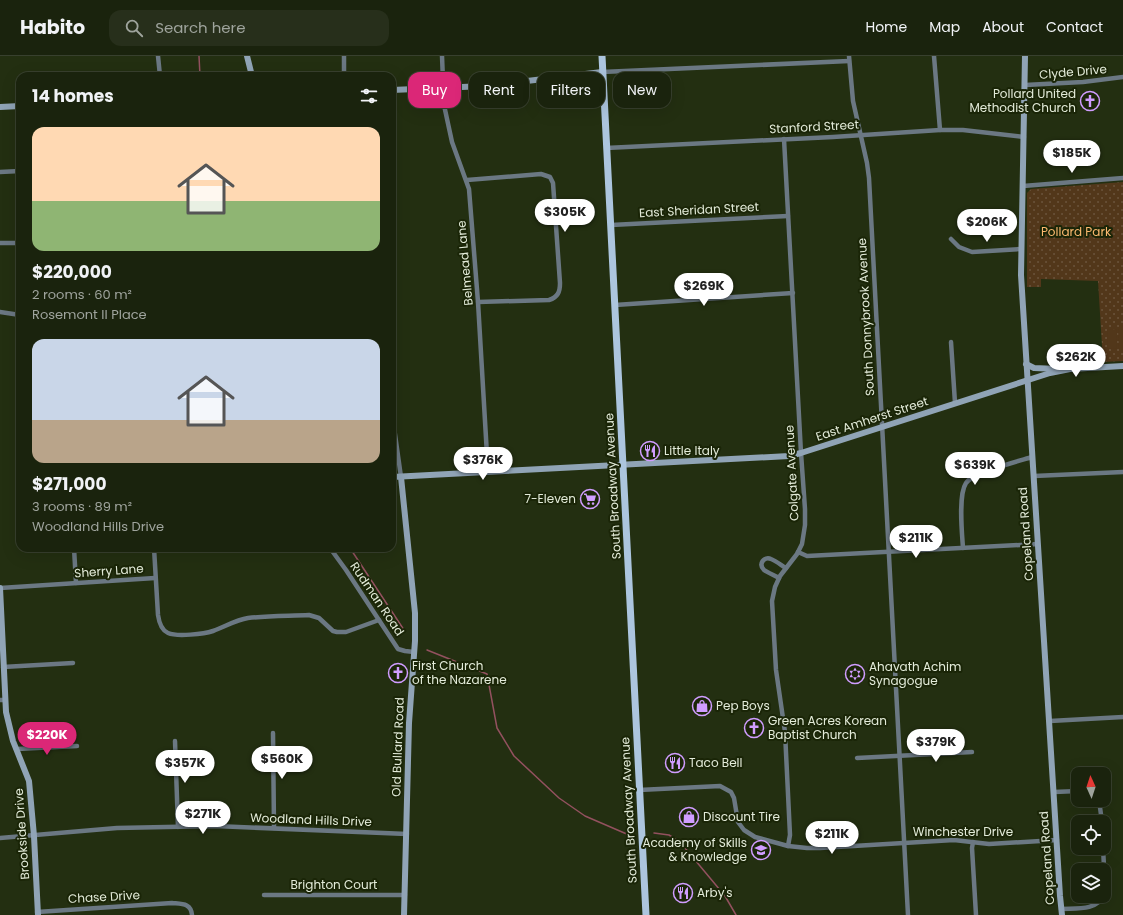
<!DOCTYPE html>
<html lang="en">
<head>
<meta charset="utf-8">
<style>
  body { margin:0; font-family:Poppins,sans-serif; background:#272f1b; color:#f1f3f6; height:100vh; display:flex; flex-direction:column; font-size:15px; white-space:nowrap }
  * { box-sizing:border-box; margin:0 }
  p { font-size:13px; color:#9fa49d }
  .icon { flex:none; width:22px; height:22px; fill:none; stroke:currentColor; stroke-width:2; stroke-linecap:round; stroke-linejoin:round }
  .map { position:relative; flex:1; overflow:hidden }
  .details { position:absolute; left:16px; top:16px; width:380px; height:480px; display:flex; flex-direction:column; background:#1a230d; border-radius:12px; box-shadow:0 4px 16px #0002,0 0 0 1px #38402e }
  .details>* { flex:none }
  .banner { position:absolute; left:408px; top:16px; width:380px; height:36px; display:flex; gap:8px }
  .needle { width:26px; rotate:357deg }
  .buttons { position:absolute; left:1071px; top:711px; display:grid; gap:8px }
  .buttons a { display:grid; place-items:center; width:40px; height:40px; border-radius:8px; background:#1a230d; box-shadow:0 4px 16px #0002,0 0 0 1px #38402e; font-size:20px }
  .price { position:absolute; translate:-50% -34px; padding:0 9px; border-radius:14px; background:#fff; color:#222; font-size:13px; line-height:26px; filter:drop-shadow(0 1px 2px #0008) }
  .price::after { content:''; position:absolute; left:50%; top:24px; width:12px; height:9px; margin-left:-6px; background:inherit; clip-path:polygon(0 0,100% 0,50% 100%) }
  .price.on { background:#db2777; color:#fff }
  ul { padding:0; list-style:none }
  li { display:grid; align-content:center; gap:8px; height:212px; padding:0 16px }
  li span { display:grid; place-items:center; height:124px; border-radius:12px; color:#555 }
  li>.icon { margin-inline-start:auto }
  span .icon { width:72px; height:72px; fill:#fffc; stroke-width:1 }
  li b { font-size:17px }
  h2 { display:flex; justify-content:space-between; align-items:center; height:48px; padding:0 16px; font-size:17px }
  .pill { padding:0 14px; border-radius:12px; background:#1a230d; box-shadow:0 4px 16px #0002,0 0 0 1px #38402e; font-size:14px; line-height:36px }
  .pill.on { background:#db2777; color:#fff }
  header { display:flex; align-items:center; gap:24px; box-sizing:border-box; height:56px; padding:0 20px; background:#1a230d; border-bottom:1px solid #38402e }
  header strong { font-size:19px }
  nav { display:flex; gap:22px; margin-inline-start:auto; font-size:14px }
  .search { width:280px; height:36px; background:#272f1b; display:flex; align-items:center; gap:10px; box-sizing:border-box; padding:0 14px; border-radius:12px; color:#9fa49d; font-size:15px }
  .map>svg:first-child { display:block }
  .park { fill:url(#park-dots) }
  .pitch { fill:#52371a }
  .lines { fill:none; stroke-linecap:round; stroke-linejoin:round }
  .stream { stroke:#93515f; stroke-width:1.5 }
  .street { stroke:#6b7883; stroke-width:4.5 }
  .secondary { stroke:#90a4b6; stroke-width:6 }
  .primary { stroke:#acc5de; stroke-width:7 }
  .labels { text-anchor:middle; stroke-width:4; stroke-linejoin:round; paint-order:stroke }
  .street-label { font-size:12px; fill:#e3ebd9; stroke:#1a2507 }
  .poi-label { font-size:12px; fill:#e3ebd9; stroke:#1a2507; text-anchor:start }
  .park-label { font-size:12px; fill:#fcb970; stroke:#1a2507 }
</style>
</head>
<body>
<header>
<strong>Habito</strong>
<div class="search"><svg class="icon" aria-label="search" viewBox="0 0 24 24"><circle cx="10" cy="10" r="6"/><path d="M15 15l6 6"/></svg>Search here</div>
<nav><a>Home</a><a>Map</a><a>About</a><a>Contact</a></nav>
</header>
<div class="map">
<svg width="1123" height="859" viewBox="0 0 1123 859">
  <defs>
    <pattern id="park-dots" width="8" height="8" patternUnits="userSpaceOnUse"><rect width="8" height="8" fill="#52371a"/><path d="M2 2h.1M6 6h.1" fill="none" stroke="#6b543b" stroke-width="1.8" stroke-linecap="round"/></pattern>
  </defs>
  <rect width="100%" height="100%" fill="#232f11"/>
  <!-- park -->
  <path class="park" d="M1123 126V305L1103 306 1098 225 1041 223V231H1027V137L1031 133Z"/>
  <!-- pitch -->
  <g class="pitch">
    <path d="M1116 273 1117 292 1108 293 1107 274Z"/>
    <path d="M1118 273H1123V292H1119Z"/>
  </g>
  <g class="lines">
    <!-- stream -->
    <g class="stream">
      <path d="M199 0 200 20"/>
      <path d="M350 492 404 574"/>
      <path d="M427 594 487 618 497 672 514 700 559 742 585 760 629 779"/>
      <path d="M654 777 669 779 680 786 725 840 736 859"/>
    </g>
    <!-- street -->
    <g class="street">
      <path d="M158 0 160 20"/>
      <path d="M442 0 444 49 452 86 469 133 478 246 488 416"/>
      <path d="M849 0 853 45 867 107 869 122 908 859"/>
      <path d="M934 0 940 74"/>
      <path d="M602 16 849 5"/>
      <path d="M344 20V0"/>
      <path d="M1025 29 1083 26 1123 21"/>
      <path d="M784 83 801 397 805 453V469L802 488 797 498 780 520 775 531 772 545 776 614 785 676 790 779 788 790"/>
      <path d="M606 92 833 81 940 74H963L1024 81"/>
      <path d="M0 116 20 115"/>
      <path d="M467 124 541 118 550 121 553 127 560 227C560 236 558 241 549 244L478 246"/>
      <path d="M1023 130 1123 122"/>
      <path d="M611 169 788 160"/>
      <path d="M951 183 959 191 972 196 1021 193"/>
      <path d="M0 187H20"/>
      <path d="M615 249 793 237"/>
      <path d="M0 256 20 259"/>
      <path d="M951 286 955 347"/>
      <path d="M392 357 401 421"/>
      <path d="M1034 420 1123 416"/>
      <path d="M74 492 76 527"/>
      <path d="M154 492 158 559C159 566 161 574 168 577 177 581 204 578 213 575 225 571 235 564 248 562 268 560 289 560 309 559L319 562 333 575 337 576H346L379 564"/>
      <path d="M330 492 346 514 398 593 405 595 414 596"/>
      <path d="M963 492C962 477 958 439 966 427 972 417 1019 405 1032 401"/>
      <path d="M798 496 807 500 1038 488"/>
      <path d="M779 522C774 519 768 517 764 514 758 508 764 500 771 503 776 505 781 509 786 512"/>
      <path d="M0 532 155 522"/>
      <path d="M3 611 73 607"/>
      <path d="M0 644H4"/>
      <path d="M1050 665 1123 661"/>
      <path d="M273 677 274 772"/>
      <path d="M175 685 178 771"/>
      <path d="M17 693 77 690"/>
      <path d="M857 702 972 696"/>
      <path d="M639 734 720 730 731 736 734 742 738 766 744 774 755 781 788 790 807 792H820L954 784 989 788 1057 784"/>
      <path d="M1054 736 1078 735"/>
      <path d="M1099 744 1102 766"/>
      <path d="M0 782 117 772 215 770 407 778"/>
      <path d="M973 786 972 792 976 859"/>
      <path d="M1103 792 1105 829 1104 839"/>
      <path d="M264 839H405"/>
      <path d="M1061 853C1075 852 1097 855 1103 840"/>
      <path d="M37 856 172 847C182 848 191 847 192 859"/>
    </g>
    <!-- secondary -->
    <g class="secondary">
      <path d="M247 0 252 20"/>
      <path d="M1025 0 1021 219 1060 840 1062 859"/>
      <path d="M392 34 485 30 602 16"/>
      <path d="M0 51 20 50"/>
      <path d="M1026 308 1034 312 1058 313"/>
      <path d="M392 421 789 400 801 397 1050 317 1070 313 1123 310"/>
      <path d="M401 421 415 557V585L409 667 404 859"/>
      <path d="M0 532 6 656 13 685 29 725 34 780 38 859"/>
    </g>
    <!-- primary -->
    <path class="primary" d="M602 0 646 859"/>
  </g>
  <!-- icons -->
  <defs>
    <symbol id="church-ring" viewBox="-11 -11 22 22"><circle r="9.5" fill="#1a2507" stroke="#d09dff" stroke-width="1.5"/><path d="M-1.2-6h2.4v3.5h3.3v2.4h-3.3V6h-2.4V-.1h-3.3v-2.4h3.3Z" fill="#d09dff"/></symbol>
    <symbol id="restaurant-ring" viewBox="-11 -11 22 22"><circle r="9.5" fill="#1a2507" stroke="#d09dff" stroke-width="1.5"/><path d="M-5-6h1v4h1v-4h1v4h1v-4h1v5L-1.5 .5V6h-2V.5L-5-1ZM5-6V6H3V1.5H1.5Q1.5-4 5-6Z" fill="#d09dff"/></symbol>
    <symbol id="supermarket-ring" viewBox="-11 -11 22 22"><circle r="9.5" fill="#1a2507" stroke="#d09dff" stroke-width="1.5"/><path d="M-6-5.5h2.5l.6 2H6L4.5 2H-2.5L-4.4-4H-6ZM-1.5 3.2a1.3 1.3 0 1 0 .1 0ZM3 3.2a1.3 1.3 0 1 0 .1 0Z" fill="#d09dff"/></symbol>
    <symbol id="synagogue-ring" viewBox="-11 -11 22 22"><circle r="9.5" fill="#1a2507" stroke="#d09dff" stroke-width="1.5"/><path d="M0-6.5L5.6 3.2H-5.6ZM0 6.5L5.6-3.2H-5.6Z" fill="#d09dff"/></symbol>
    <symbol id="shop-ring" viewBox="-11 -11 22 22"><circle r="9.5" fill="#1a2507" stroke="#d09dff" stroke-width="1.5"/><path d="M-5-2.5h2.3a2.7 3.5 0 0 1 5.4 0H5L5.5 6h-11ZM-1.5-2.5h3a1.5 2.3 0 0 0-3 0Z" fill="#d09dff"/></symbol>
    <symbol id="school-ring" viewBox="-11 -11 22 22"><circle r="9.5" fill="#1a2507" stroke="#d09dff" stroke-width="1.5"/><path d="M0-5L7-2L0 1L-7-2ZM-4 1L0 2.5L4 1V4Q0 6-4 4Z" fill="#d09dff"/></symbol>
  </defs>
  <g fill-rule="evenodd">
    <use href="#church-ring" x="1079" y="34" width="22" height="22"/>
    <use href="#restaurant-ring" x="639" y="384" width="22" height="22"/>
    <use href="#supermarket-ring" x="579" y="432" width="22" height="22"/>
    <use href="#church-ring" x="387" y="606" width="22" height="22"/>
    <use href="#synagogue-ring" x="844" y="607" width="22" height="22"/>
    <use href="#shop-ring" x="691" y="639" width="22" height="22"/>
    <use href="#church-ring" x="743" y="661" width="22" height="22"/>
    <use href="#restaurant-ring" x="664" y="696" width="22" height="22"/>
    <use href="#shop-ring" x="678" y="750" width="22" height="22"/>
    <use href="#school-ring" x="750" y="783" width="22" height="22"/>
    <use href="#restaurant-ring" x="672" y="826" width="22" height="22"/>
  </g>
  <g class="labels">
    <!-- street labels -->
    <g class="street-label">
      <text transform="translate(1073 16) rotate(-5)" y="4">Clyde Drive</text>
      <text transform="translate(814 71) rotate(-3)" y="4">Stanford Street</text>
      <text transform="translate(699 154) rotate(-3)" y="4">East Sheridan Street</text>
      <text transform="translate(465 207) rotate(-95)" y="4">Belmead Lane</text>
      <text transform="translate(866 261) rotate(-93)" y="4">South Donnybrook Avenue</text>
      <text transform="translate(872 363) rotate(-18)" y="4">East Amherst Street</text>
      <text transform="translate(792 417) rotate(-93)" y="4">Colgate Avenue</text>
      <text transform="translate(613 430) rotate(-93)" y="4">South Broadway Avenue</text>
      <text transform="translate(1026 478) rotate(-94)" y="4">Copeland Road</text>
      <text transform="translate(109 515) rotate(-4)" y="4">Sherry Lane</text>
      <text transform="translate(377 543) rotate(56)" y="4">Rudman Road</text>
      <text transform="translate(398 691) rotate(-88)" y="4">Old Bullard Road</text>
      <text transform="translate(629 754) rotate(-93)" y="4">South Broadway Avenue</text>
      <text transform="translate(311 764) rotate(2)" y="4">Woodland Hills Drive</text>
      <text x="963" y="780">Winchester Drive</text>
      <text transform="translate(22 778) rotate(-94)" y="4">Brookside Drive</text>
      <text transform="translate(1047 802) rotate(-94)" y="4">Copeland Road</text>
      <text x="334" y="833">Brighton Court</text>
      <text transform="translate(104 841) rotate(-3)" y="4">Chase Drive</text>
    </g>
    <!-- poi labels -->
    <g class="poi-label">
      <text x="1076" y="42" text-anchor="end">Pollard United<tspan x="1076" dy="14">Methodist Church</tspan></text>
      <text x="664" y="399">Little Italy</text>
      <text x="576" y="447" text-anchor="end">7-Eleven</text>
      <text x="412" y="614">First Church<tspan x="412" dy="14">of the Nazarene</tspan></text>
      <text x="869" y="615">Ahavath Achim<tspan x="869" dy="14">Synagogue</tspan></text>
      <text x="716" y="654">Pep Boys</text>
      <text x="768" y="669">Green Acres Korean<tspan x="768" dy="14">Baptist Church</tspan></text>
      <text x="689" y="711">Taco Bell</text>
      <text x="703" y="765">Discount Tire</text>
      <text x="747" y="791" text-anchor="end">Academy of Skills<tspan x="747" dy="14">&amp; Knowledge</tspan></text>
      <text x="697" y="841">Arby's</text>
    </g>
    <!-- park labels -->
    <g class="park-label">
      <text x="1076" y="180">Pollard Park</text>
    </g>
  </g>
</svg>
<div class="buttons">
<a><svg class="needle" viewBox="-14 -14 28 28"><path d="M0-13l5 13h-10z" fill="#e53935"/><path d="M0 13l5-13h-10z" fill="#9fa49d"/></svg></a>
<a><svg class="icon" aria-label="locate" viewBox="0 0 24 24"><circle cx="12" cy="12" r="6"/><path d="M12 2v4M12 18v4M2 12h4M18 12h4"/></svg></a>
<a><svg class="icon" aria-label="layers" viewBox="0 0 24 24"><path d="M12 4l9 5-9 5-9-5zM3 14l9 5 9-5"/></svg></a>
</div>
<b class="price" style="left:1072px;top:118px">$185K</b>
<b class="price" style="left:565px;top:177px">$305K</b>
<b class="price" style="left:987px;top:187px">$206K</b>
<b class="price" style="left:704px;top:251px">$269K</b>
<b class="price" style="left:1076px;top:322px">$262K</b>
<b class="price" style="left:483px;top:425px">$376K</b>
<b class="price" style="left:975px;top:430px">$639K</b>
<b class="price" style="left:916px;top:503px">$211K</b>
<b class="price on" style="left:47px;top:700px">$220K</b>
<b class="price" style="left:936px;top:707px">$379K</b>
<b class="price" style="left:282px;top:724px">$560K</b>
<b class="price" style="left:185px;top:728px">$357K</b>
<b class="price" style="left:203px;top:779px">$271K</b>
<b class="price" style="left:832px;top:799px">$211K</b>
<div class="banner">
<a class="pill on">Buy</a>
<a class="pill">Rent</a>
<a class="pill">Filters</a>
<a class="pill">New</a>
</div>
<section class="details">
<h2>14 homes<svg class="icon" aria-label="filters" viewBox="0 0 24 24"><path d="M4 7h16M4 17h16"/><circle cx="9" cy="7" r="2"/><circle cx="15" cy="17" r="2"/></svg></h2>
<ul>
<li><span style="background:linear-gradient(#ffd9b3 60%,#8fb573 0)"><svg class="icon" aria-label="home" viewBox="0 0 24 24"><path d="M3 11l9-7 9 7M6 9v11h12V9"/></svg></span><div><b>$220,000</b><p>2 rooms · 60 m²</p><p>Rosemont II Place</p></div></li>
<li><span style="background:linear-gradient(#c9d6e8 65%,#b9a48a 0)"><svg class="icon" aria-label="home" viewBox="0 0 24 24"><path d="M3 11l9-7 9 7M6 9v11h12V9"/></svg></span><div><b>$271,000</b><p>3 rooms · 89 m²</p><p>Woodland Hills Drive</p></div></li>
</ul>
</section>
</div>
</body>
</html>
